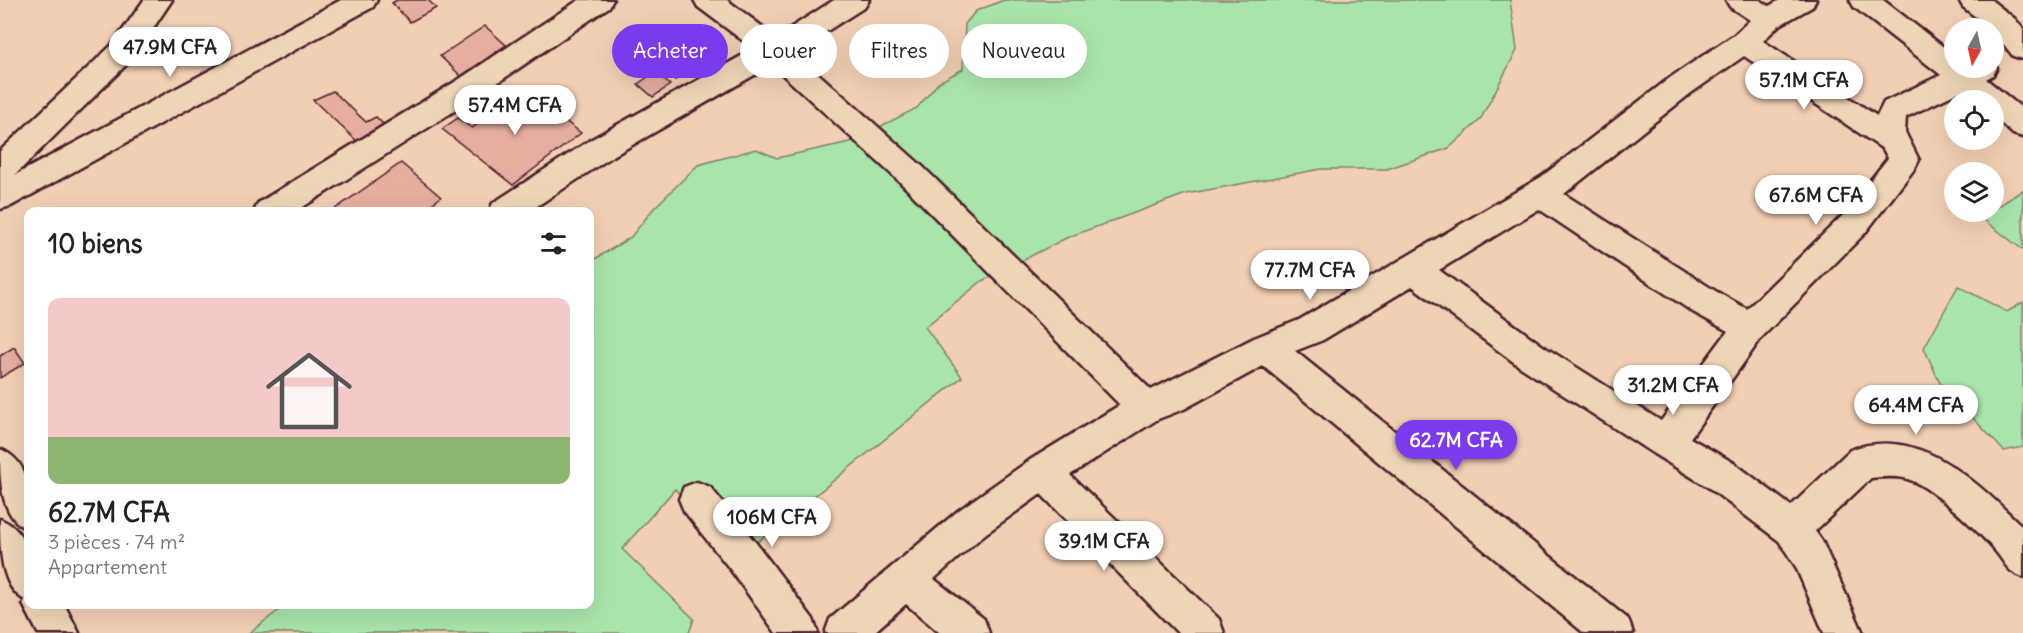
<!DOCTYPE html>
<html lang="fr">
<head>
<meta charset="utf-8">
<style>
  body { margin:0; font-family:Delius,sans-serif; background:#f6f6f6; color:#222; height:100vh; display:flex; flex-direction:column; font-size:22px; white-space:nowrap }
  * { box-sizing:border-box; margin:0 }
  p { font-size:20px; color:#767676 }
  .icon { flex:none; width:33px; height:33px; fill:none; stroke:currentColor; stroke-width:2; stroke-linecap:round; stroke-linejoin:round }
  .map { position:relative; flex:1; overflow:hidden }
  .panel { position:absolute; left:24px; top:207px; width:570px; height:402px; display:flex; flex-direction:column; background:#fff; border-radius:12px; box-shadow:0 6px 24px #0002 }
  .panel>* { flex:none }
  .top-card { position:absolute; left:612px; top:24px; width:570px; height:54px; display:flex; gap:12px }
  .needle { width:39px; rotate:188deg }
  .fabs { position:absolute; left:1944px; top:18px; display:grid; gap:12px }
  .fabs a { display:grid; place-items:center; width:60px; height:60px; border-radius:50%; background:#fff; box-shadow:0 6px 24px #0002; font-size:30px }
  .price { position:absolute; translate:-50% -51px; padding:0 14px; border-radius:21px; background:#fff; color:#222; font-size:20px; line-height:39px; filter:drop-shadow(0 2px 3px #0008) }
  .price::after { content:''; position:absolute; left:50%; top:36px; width:18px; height:14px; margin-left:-9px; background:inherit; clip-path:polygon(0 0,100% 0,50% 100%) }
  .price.on { background:#7c3aed; color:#fff }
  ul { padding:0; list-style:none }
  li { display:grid; align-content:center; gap:12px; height:318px; padding:0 24px }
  li span { display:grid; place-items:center; height:186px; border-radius:12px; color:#555 }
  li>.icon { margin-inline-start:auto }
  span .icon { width:108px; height:108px; fill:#fffc; stroke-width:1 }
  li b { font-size:26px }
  h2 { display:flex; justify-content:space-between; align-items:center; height:72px; padding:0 24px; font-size:26px }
  .chip { padding:0 21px; border-radius:27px; background:#fff; box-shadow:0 6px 24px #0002; font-size:21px; line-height:54px }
  .chip.on { background:#7c3aed; color:#fff }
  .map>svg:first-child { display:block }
  .green { fill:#a9e5ab; stroke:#7a826b; stroke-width:1.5 }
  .building { fill:#e6aea0; stroke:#4a1f2b; stroke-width:1.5 }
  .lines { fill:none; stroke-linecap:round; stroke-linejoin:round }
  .street-casing { stroke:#4a1f2b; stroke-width:5 }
  .street { fill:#eed5b6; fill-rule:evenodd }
</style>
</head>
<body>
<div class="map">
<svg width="2023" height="633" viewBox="0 0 2023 633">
  <rect width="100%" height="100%" fill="#f2cfb4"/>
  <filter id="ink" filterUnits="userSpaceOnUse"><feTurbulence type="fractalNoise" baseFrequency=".0167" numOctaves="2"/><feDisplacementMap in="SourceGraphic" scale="12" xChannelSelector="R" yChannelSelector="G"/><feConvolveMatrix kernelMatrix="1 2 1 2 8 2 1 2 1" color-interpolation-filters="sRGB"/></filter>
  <g filter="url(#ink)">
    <!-- green -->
    <g class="green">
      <path d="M1004 0H1510L1517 50 1480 120 1449 148 1387 169H1321L1186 194 1066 238 982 281 925 327 962 377 735 560 675 489 622 549 694 619 689 633H249L286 605 590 604V262L631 237 654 208 698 165 756 149 777 158 850 142 917 108 939 82 963 69 965 24 976 11Z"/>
      <path d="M2023 190V250L1980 217 1994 212V209Z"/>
      <path d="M1958 286 2007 312 2023 302V447L2004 451 1940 383 1924 348Z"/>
    </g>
    <!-- building -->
    <g class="building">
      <path d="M397 0H428L436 8 410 22 392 3Z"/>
      <path d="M485 26 506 45 461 76 440 56Z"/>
      <path d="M679 55 694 70 675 80 660 65Z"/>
      <path d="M655 72 670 85 653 97 638 84Z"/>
      <path d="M523 89 581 133 513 185 442 129 458 118 472 128Z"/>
      <path d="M333 91 366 122 376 117 386 127 360 144 313 100Z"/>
      <path d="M401 163 441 197 421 212H331Z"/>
      <path d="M14 347 25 363 0 378V356Z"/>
    </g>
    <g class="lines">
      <defs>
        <g id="street">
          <path d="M144 0H172L133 58 15 175 341 0H377L373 7 11 206 0 209V182L2 181 0 182V151L113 44Z"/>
          <path d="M579 0H613L609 7 478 96 295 212H254L258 203 458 80Z"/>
          <path d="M694 0H727L776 37 834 0H869L865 7 794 52 922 166 1151 390 1254 338 1299 320 1541 177 1671 77 1734 35 1750 20 1730 7 1726 0H1760L1769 6 1780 0H1816L1812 7 1778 26 1763 41 1877 116 1884 102 1941 75 1854 7 1850 0H1883L1954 55V68H1994V61L1997 68 1993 75 1986 79 2023 109V137L2013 134 1994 117V100H1973L1961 91 1906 117 1905 132 1919 160 1915 168 1865 233 1762 337 1690 438 1734 463 1791 506 1850 450C1920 424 1977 483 2023 527V577C2007 571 2007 566 1997 553 1980 532 1929 483 1904 478 1893 476 1882 477 1871 478L1815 531 1822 541 1863 633H1824L1796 567 1779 541 1708 487 1654 454 1519 366 1412 286 1323 340 1295 351 1628 619 1633 633H1584L1263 366 1184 409 1158 419 1070 475 1219 619 1224 633H1178L1041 494 985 534 934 579 984 619 989 633H940L906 604 873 633H825L830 619 959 510 1030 460 1120 405 900 182 772 65 613 156 528 212H489L493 203 592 139 754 49 698 7ZM1744 56 1883 149 1888 158 1843 215 1747 309 1717 292 1564 194 1691 93ZM1539 209 1693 312 1728 331 1661 421 1543 346 1439 270Z"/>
          <path d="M1959 0H1991L2015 19 2023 29V59L2013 56 1994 32V28H1990L1963 7Z"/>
          <path d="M0 449C33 462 31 501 28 530 0 517 0 480 0 449Z"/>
          <path d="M697 482 710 487 756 543 813 619 818 633H776L730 569 684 511 679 499 684 487Z"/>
          <path d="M0 519C36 534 28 572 28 604H64L79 633H38L23 604 25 600C0 587 0 547 0 519Z"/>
        </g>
      </defs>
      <!-- street casing -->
      <use href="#street" class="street-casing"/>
      <!-- street -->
      <use href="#street" class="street"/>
    </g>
  </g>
</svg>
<div class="fabs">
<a><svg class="needle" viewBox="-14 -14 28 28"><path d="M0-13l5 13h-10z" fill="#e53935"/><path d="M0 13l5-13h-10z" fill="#767676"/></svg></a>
<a><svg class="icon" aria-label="locate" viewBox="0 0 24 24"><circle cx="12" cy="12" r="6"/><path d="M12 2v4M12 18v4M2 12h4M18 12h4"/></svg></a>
<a><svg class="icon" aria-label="layers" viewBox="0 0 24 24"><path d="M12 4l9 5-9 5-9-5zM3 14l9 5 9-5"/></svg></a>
</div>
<b class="price" style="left:170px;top:78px">47.9M CFA</b>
<b class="price" style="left:1804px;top:111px">57.1M CFA</b>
<b class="price" style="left:515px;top:136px">57.4M CFA</b>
<b class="price" style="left:1816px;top:226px">67.6M CFA</b>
<b class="price" style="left:1310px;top:301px">77.7M CFA</b>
<b class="price" style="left:1673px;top:416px">31.2M CFA</b>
<b class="price" style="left:1916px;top:436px">64.4M CFA</b>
<b class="price on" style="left:1456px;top:471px">62.7M CFA</b>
<b class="price" style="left:772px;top:548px">106M CFA</b>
<b class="price" style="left:1104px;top:572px">39.1M CFA</b>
<div class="top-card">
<a class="chip on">Acheter</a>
<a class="chip">Louer</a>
<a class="chip">Filtres</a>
<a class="chip">Nouveau</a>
</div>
<section class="panel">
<h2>10 biens<svg class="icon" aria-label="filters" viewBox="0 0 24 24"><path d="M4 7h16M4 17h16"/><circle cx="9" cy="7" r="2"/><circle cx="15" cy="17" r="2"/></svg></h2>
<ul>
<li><span style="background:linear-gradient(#f6c9c9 75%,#8fb573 0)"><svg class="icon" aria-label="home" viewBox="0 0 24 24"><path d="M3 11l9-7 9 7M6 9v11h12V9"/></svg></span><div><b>62.7M CFA</b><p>3 pièces · 74 m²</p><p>Appartement</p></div></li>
</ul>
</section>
</div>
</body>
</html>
